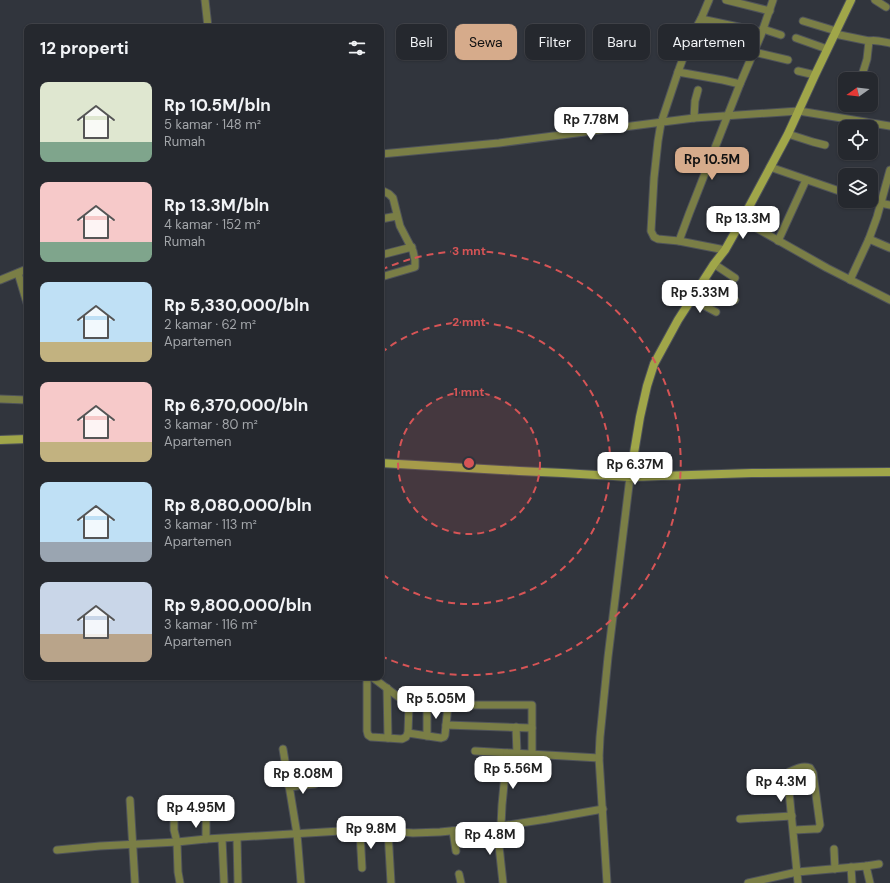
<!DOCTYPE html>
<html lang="id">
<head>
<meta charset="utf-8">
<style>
  body { margin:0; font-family:"DM Sans",sans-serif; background:#31343a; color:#f1f3f6; height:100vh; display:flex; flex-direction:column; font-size:15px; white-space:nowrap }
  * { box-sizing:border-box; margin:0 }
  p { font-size:13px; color:#a3a6aa }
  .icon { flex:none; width:22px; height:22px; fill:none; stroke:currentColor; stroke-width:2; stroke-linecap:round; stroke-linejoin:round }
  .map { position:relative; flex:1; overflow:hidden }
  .sheet { position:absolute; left:24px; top:24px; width:360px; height:656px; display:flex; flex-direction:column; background:#25282e; border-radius:8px; box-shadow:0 1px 3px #0004,0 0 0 1px #42444a }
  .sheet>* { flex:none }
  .guide { position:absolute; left:396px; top:24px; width:380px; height:36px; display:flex; gap:8px }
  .needle { width:26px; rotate:256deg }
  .controls { position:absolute; left:838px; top:72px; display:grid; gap:8px }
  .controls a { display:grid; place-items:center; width:40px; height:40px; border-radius:8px; background:#25282e; box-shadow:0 1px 3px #0004,0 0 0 1px #42444a; font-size:20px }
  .price { position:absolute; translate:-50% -34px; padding:0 9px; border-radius:8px; background:#fff; color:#222; font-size:13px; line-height:26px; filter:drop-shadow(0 1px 2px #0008) }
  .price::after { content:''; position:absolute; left:50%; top:24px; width:12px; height:9px; margin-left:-6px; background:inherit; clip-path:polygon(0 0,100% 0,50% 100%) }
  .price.selected { background:#d6ab8b; color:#111 }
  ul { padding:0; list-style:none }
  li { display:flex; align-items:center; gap:12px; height:100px; padding:0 16px }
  li span { display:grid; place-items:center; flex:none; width:112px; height:80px; border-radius:8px; color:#555 }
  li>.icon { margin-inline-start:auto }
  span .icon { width:48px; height:48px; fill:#fffc; stroke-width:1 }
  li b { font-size:17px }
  h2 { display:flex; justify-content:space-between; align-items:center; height:48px; padding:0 16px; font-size:17px }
  .tag { padding:0 14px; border-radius:8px; background:#25282e; box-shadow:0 1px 3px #0004,0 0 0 1px #42444a; font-size:14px; line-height:36px }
  .tag.selected { background:#d6ab8b; color:#111 }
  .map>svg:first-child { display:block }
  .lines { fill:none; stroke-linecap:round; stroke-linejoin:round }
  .street-casing { stroke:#4f535a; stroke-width:9 }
  .secondary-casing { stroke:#4f535a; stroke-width:10 }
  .street { stroke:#7a7e46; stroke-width:7 }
  .secondary { stroke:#a0a649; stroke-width:8 }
  .ring { fill:none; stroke:#d65456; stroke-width:2; stroke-dasharray:7 5 }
  .centre { fill:#d65456; stroke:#31353d; stroke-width:2 }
  .ring-label { font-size:12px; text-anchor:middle; font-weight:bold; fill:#d65456; stroke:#31353d; stroke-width:3.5; stroke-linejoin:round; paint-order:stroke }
</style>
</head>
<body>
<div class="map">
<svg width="890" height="883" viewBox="0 0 890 883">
  <rect width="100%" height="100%" fill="#31353d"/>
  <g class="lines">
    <defs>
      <g id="street">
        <path d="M205 0 208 27"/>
        <path d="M709 0 701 19 690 39 678 72 661 123 658 141 654 178 651 231 654 237 658 239 679 241 725 250"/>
        <path d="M726 0 770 11"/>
        <path d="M875 0 886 7"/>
        <path d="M701 19 762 32"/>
        <path d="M803 21 836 31"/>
        <path d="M763 29 781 35"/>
        <path d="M835 34 869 41 867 59 863 72"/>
        <path d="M796 38 827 49"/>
        <path d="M690 39 754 52 788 60"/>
        <path d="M869 41C875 39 884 42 890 43"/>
        <path d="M798 71 815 75"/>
        <path d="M678 72 723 80 740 84"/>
        <path d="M694 118 695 101 698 90"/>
        <path d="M788 134 813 142 825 145"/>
        <path d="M381 154 499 143 694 118 799 111 890 126"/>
        <path d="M770 167 845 193"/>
        <path d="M381 190 389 194 393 198 400 226 413 251 415 260V267L412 268 381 277"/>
        <path d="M871 201 890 205"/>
        <path d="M381 219 397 216"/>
        <path d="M742 220 827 268 890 300"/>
        <path d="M869 239 890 248"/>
        <path d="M679 241 689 214 740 84 761 35 773 0"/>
        <path d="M778 241 806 180"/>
        <path d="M381 255 412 247"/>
        <path d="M714 264 735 278"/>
        <path d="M18 273 27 303"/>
        <path d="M0 280 27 269"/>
        <path d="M704 280 735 300"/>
        <path d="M850 280 869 239 877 217 890 170"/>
        <path d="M692 299 716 312"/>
        <path d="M0 399 27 400"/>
        <path d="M369 677 367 679V731L368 735 371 737 402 739 406 737 408 733 409 705"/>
        <path d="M371 677H372L409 705H532V754"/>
        <path d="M387 688 388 738"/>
        <path d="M446 725 532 728"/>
        <path d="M516 727 517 754"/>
        <path d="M408 733 441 738 444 737 445 735 448 705"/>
        <path d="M427 736V705"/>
        <path d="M283 749 297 834 301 883"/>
        <path d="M475 751 599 758"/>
        <path d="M289 787 315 784"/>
        <path d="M130 800 135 883"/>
        <path d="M174 814V830L177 842 178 872 180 883"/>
        <path d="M206 818V839"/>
        <path d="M740 819 792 816"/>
        <path d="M501 826 502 805 507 753"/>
        <path d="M497 827 503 883"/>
        <path d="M794 830 814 829H818L820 825 813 773 810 768C803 765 795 769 789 772L788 781 798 883"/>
        <path d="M388 831 391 883"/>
        <path d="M453 831 456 851"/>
        <path d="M360 832 362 868"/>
        <path d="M237 838 238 883"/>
        <path d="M222 839 224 882"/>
        <path d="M834 849 835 869"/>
        <path d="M57 850 100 846 177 842 206 839 341 831H388L413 833 440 832 501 826 547 819 603 809"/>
        <path d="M866 866 870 883"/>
        <path d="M851 867 852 883"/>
        <path d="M459 874 461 883"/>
        <path d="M607 883 599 758 600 737 608 657 630 477"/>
        <path d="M748 883 797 872 866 866 879 864"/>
      </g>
      <g id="secondary">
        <path d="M0 440 27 439"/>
        <path d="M381 463 519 471 563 473 630 477 752 473 890 472"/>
        <path d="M630 477 640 417 647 386 654 364 678 320 714 264 725 250 742 220 788 134 815 75 851 0"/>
      </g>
    </defs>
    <!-- street casing -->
    <use href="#street" class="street-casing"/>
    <!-- secondary casing -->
    <use href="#secondary" class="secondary-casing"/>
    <!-- street -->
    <use href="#street" class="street"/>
    <!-- secondary -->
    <use href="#secondary" class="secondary"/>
  </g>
  <!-- distance rings -->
  <circle cx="469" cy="463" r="71" fill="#d65456" fill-opacity=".12"/>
  <g class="ring">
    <circle cx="469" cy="463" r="71"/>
    <path d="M381 353A141 141 0 1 1 381 573"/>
    <path d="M381 270A212 212 0 1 1 381 656"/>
  </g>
  <circle cx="469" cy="463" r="6" class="centre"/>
  <g class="ring-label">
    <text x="469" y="255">3 mnt</text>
    <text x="469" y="326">2 mnt</text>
    <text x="469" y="396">1 mnt</text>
  </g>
</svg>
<div class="controls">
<a><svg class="needle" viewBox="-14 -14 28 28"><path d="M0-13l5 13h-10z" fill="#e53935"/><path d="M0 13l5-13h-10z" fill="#a3a6aa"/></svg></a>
<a><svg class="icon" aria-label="locate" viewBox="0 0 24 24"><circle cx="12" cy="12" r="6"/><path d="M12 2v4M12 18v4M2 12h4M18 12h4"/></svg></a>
<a><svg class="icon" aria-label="layers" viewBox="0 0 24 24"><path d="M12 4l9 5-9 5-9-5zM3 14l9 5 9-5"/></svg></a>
</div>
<b class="price" style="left:591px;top:141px">Rp 7.78M</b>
<b class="price selected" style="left:712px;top:181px">Rp 10.5M</b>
<b class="price" style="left:743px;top:240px">Rp 13.3M</b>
<b class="price" style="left:700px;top:314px">Rp 5.33M</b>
<b class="price" style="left:635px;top:486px">Rp 6.37M</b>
<b class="price" style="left:436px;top:720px">Rp 5.05M</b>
<b class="price" style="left:513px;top:790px">Rp 5.56M</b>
<b class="price" style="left:303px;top:795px">Rp 8.08M</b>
<b class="price" style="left:781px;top:803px">Rp 4.3M</b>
<b class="price" style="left:196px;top:829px">Rp 4.95M</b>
<b class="price" style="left:371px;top:850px">Rp 9.8M</b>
<b class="price" style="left:490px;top:856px">Rp 4.8M</b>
<div class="guide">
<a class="tag">Beli</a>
<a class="tag selected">Sewa</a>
<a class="tag">Filter</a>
<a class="tag">Baru</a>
<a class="tag">Apartemen</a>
</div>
<section class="sheet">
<h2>12 properti<svg class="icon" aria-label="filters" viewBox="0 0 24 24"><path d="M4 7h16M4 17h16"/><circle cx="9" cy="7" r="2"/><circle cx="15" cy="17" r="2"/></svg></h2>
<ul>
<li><span style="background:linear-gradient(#dfe7d0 75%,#7fa58c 0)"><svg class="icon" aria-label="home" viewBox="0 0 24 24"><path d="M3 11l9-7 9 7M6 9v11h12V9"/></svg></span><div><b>Rp 10.5M/bln</b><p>5 kamar · 148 m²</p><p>Rumah</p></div></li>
<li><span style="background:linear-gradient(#f6c9c9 75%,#7fa58c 0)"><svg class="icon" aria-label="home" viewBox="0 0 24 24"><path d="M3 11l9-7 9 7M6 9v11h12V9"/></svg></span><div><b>Rp 13.3M/bln</b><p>4 kamar · 152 m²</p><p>Rumah</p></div></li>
<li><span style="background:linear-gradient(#bfe0f5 75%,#c2b280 0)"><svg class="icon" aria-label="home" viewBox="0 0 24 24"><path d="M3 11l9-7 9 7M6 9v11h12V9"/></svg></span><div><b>Rp 5,330,000/bln</b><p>2 kamar · 62 m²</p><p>Apartemen</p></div></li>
<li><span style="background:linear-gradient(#f6c9c9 75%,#c2b280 0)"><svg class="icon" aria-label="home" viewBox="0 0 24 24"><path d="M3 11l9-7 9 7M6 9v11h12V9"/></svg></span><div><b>Rp 6,370,000/bln</b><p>3 kamar · 80 m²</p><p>Apartemen</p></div></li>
<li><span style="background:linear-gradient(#bfe0f5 75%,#9aa5b1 0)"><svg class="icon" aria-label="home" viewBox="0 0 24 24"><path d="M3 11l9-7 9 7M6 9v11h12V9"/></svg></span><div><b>Rp 8,080,000/bln</b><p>3 kamar · 113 m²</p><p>Apartemen</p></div></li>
<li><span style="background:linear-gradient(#c9d6e8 65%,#b9a48a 0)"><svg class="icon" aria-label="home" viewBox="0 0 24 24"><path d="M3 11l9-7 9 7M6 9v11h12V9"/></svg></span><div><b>Rp 9,800,000/bln</b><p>3 kamar · 116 m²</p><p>Apartemen</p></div></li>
</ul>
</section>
</div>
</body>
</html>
